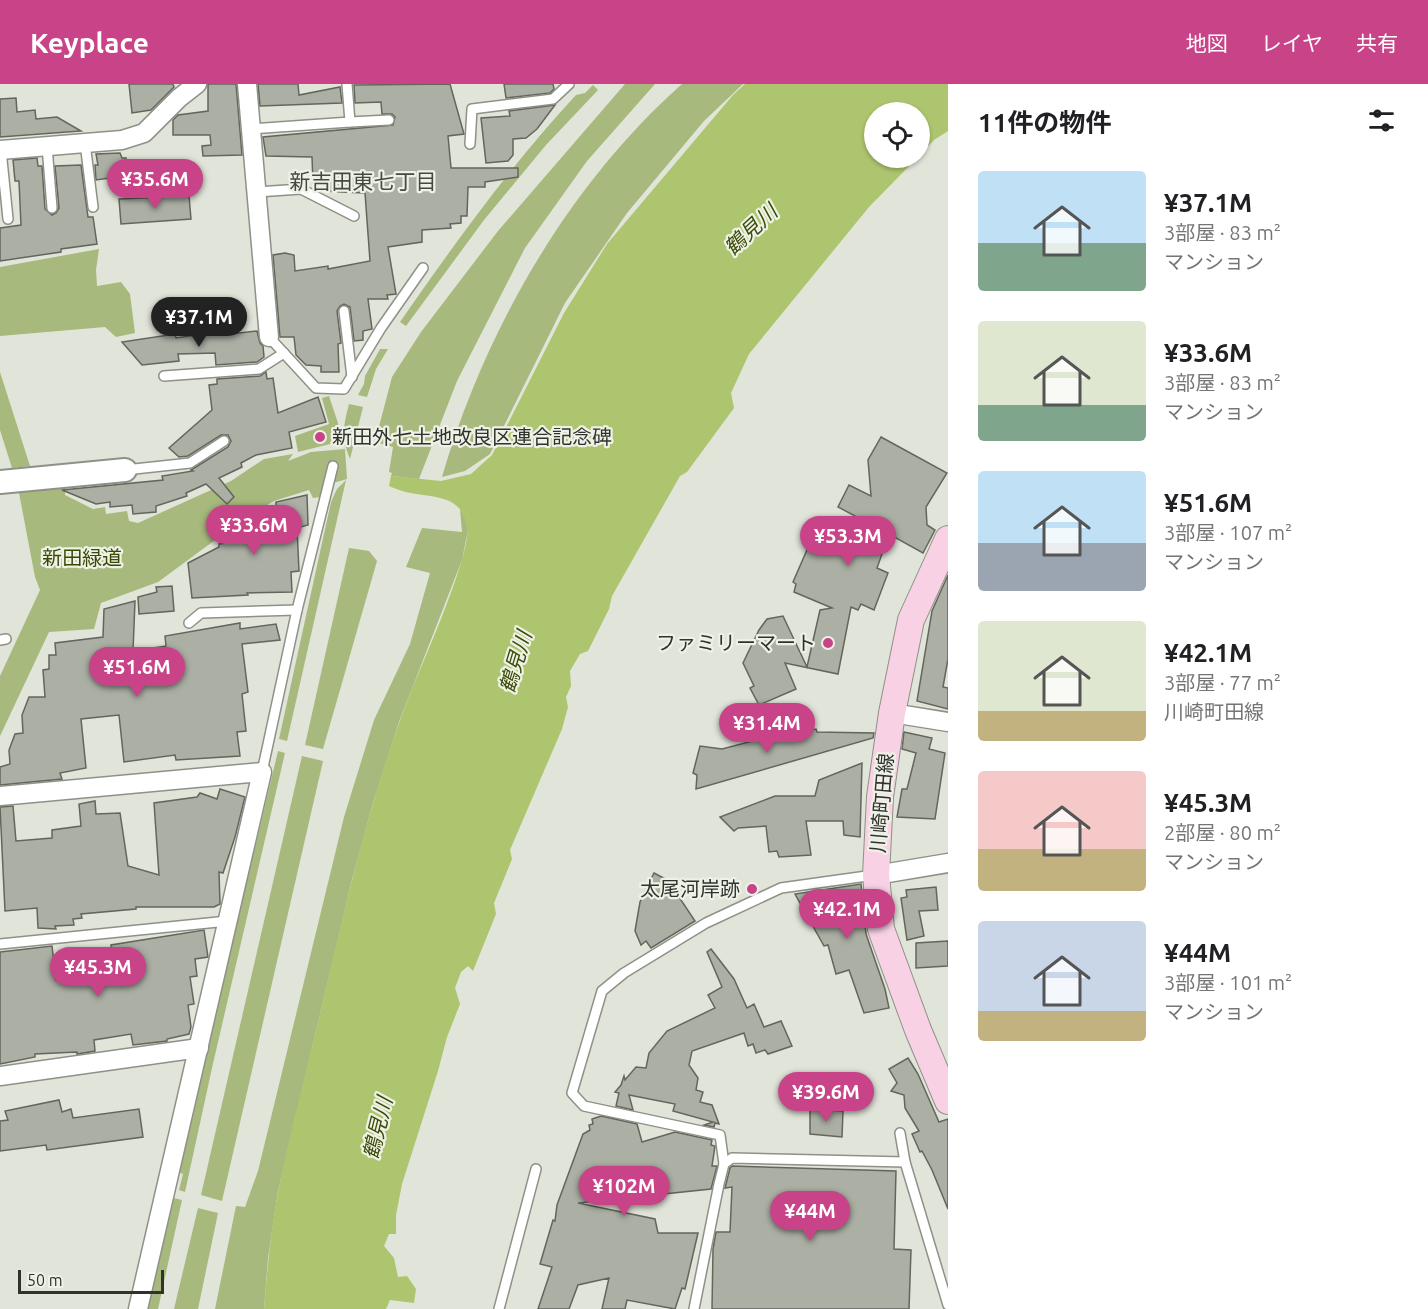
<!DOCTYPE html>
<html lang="ja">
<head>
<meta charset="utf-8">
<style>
  body { margin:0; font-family:Ubuntu,"Noto Sans JP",sans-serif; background:#f2f2f2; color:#202124; height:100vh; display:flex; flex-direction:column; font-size:22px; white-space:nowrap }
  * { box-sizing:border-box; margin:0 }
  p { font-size:20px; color:#757577 }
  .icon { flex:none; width:33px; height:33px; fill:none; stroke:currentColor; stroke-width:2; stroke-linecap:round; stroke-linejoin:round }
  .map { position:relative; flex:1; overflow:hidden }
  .details { display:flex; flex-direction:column; background:#fff; width:480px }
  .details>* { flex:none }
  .fabs { position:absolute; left:864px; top:18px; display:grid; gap:12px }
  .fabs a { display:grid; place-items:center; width:66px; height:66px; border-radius:50%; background:#fff; box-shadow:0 2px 4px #0004; font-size:30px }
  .scale { position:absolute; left:18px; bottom:15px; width:146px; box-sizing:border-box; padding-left:6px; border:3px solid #31322e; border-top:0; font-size:16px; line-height:21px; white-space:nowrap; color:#31322e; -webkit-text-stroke:4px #eef2e6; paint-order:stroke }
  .price { position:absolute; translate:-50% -51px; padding:0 14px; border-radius:21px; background:#c84387; color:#fff; font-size:20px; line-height:39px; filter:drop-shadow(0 2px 3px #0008) }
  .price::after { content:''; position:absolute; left:50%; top:36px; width:18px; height:14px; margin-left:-9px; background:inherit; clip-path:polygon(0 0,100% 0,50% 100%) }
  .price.current { background:#222; color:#fff }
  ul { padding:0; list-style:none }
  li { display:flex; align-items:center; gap:18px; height:150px; padding:0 30px }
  li span { display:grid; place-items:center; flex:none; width:168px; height:120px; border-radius:6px; color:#555 }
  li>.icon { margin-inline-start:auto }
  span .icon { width:72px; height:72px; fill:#fffc; stroke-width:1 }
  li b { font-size:26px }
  h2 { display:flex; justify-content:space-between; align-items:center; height:72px; padding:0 30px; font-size:26px }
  header { display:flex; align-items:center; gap:36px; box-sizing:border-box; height:84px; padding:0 30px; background:#c84387; color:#fff }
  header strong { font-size:28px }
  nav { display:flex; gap:33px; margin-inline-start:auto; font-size:21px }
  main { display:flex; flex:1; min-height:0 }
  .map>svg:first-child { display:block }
  .green { fill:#a7b97c }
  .water { fill:#adc56e }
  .building { fill:#abafa4; stroke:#63665d; stroke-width:1.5 }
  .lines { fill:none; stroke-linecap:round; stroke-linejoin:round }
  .service-casing { stroke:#8e9187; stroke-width:12 }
  .minor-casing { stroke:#8e9187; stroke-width:21 }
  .tertiary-casing { stroke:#8e9187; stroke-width:26 }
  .secondary-casing { stroke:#8e9187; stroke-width:28 }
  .service { stroke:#fff; stroke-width:9 }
  .minor { stroke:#fff; stroke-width:18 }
  .tertiary { stroke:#fff; stroke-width:22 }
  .secondary { stroke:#f8d1e4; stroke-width:26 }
  .poi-dot { fill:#c84387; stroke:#eef2e6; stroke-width:2 }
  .labels { text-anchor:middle; stroke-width:4.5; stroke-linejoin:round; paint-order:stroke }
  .poi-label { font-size:20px; fill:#31322e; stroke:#eef2e6; text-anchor:end }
  .park-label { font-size:20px; fill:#3b4907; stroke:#eef2e6 }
  .street-label { font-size:20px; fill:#31322e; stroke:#eef2e6 }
  .neighbourhood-label { font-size:21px; fill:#464940; stroke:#eef2e6 }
  .water-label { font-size:21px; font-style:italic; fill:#3d4c0a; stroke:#eef2e6 }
</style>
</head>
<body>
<header>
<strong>Keyplace</strong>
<nav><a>地図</a><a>レイヤ</a><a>共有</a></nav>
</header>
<main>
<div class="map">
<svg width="948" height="1225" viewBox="0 0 948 1225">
  <rect width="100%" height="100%" fill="#e1e4d9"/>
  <!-- green -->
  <g class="green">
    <path d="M625 0H655L587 77 525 164 457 297 419 395 391 392 392 389 389 388 393 363 375 358 392 293 421 248 498 147Z"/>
    <path d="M682 0H743L704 37 627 129 565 219 490 370 465 387 442 393C484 248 568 101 682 0Z"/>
    <path d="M593 1 598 6 546 61 484 136 406 242 400 238C455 159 510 82 576 11L585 9Z"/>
    <path d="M99 165 96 186 97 202 121 198 130 210 135 249 116 253 105 243 0 252V183Z"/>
    <path d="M380 265H388L376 285 367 313 358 311 364 300 365 292Z"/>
    <path d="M0 288 30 382 12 384 0 346Z"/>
    <path d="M329 312 338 339V358L298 368 295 352 329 340 322 314Z"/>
    <path d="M349 320 363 323 350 375C341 353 343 343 349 320Z"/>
    <path d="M345 365 347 395 323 402 321 413 313 414 309 406 274 417 245 434 158 498 101 519 94 545 49 548 0 652V592L40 506 35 493 19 409 65 403V411L93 425 105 423 106 430 127 427 129 437 138 439 231 397 264 375 293 370 288 377 311 368Z"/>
    <path d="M346 396 287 657 279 655 331 418 337 405Z"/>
    <path d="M460 425 465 433 468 446 462 476 399 638 373 719 352 796 278 1107 268 1174 264 1225H215L236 1122 245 1123 258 1087 344 733 374 636 410 560 430 489 406 483 422 444 462 448Z"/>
    <path d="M349 464 369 467 377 477 323 665 305 661Z"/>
    <path d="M278 667 285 669 212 984 185 1108 179 1106 183 1090 178 1088Z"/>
    <path d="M302 672 323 677 222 1117 201 1111Z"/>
    <path d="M174 1114 182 1116 158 1225H148Z"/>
    <path d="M198 1124 218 1129 198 1225H174Z"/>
  </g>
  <!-- water -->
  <path class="water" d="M745 0H948V47L934 56 920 71V28H874V74H917L869 123 749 270 731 309 734 324 687 388 680 392 612 512 609 525 588 567 580 570 570 587 571 602 566 613 568 623 562 645 510 766 512 775 494 819 496 830 473 887 468 882 461 888 455 904 460 920 447 953 438 987 402 1100 396 1131V1150H389L384 1162 394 1174 398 1193 407 1192 416 1205 414 1219 390 1216 386 1225H264C267 1186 271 1146 278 1108 290 1047 307 986 321 926 346 820 370 712 410 610 422 580 472 469 467 443 462 411 436 414 411 409 404 408 396 405 389 402L391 392 441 397 471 390 492 371 564 229 607 160 733 11Z"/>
  <!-- building -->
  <g class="building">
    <path d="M129 0H173L174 3 151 26 132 29Z"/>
    <path d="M208 0H236L242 71 203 72 202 62 211 61 210 51H173V36L178 31 208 27Z"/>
    <path d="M258 0H298L299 11 340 3 342 19 260 22Z"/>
    <path d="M450 0 464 50 448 52 451 84H518V93L485 98V103H468L467 132H461V139L450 140 451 144 422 146V158L388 163 396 210 387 211 388 215H368L372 245 363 247V256L354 257 350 223 344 220 340 222 337 227 341 259 338 260 339 288H321V282L306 281 296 271 294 253H280L273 171 285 169 294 171 295 187 328 182V185L370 177 365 109 322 107 321 99H313L312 73 266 72 263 53 393 41 395 33 392 30H382L381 18 355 19 354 1Z"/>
    <path d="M504 0H553L554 5 550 9 506 14Z"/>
    <path d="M16 14 17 28 35 26 36 35 57 33 81 47 0 53V15Z"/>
    <path d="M555 21 537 45 526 54 513 55V71L508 77 486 79 481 34 510 32 509 27Z"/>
    <path d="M120 69 122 74H126V80H139V90L96 96 95 81H98L96 70Z"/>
    <path d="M37 74 38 82H42L45 125 52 131 56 129 59 124 55 82 81 81 88 133H93L97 160 61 165V168L0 177V144L21 141 19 97H15L13 76Z"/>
    <path d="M189 112 191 135 121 140 119 115Z"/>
    <path d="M257 247 260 259 263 262 264 273 257 278 216 281 215 269 178 270 179 277 142 281 122 258 175 250 176 254 210 249 231 248V250Z"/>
    <path d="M266 288 267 295 273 294 278 329 318 313 326 338 289 348 292 364 256 371 241 379 242 383 219 394 234 413 227 420 206 400 186 409 187 412 156 422V428L133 430 132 421 110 423V418L96 420 62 406 163 396 162 392 193 387 191 386 228 363 231 357 228 351H221L188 372 179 373 169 364 212 326 209 301 217 300V295L260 292Z"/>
    <path d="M881 353 947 389 926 423 927 441 935 446 923 469 889 450 877 484 888 489 874 526 861 520 858 526 851 523 838 590 785 579 796 605 759 621 750 604 754 602 743 579 759 546 767 535 783 532 807 583 820 526 832 524 794 508 796 500 793 498 813 452 847 465 859 434 838 423 849 401 871 412 868 376Z"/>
    <path d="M307 411 308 441 297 444 299 487 291 488 292 508 247 509 248 511 192 514 188 479 219 463V460L248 456 247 442 263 425 276 423V418Z"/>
    <path d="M948 491V575L943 603 948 604V625L917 617 932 527Z"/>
    <path d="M172 502 174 527 139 530 138 513 157 508 156 503Z"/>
    <path d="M135 517 133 567 166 562 165 552 240 539V545L276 540 280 556 242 560 248 608 242 610 246 647 237 648 240 672 176 676 175 671 124 678 119 631 81 635 86 684 60 689 62 695 0 701V683L10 680 9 666 15 650 23 649 22 631 29 613H45L43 586 49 585V571H56L55 559 103 553 104 525Z"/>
    <path d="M816 645 817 648 874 649 873 654 696 705 697 691 693 689 700 662 722 665 787 648 788 651Z"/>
    <path d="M904 648 932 654 929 665 945 669 935 735 897 733 902 705H907L916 669 902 665Z"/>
    <path d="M862 679 860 753 844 751 843 737H806L811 771 779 773 777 767 769 768 766 742 738 744 734 747 720 733 775 712H815L819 696Z"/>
    <path d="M220 705 245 713 235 753 223 789 219 788 220 820 214 823H136V825L81 830 82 834 73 835 74 841 55 842 56 845 38 844 37 824 5 827 0 723 13 722 16 757 52 754V746L81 742 79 720 95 717 96 730 120 729 128 782 159 791 154 719 197 713 200 709 217 715Z"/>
    <path d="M654 789 675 800 673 804 695 837 651 864 646 857 641 861 635 847 640 818Z"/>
    <path d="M861 800 866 850 885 905 889 924 864 929 849 886 836 890 828 861 824 862 795 810Z"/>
    <path d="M936 803 938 826 919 827 924 852 907 856 901 814 907 813 906 806Z"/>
    <path d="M204 846 208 873 195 875 197 892 190 893 194 920 188 921 191 943 189 950 167 955V957L133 961 131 950 94 956 95 967 77 970V968L35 970V973L0 980V868L52 862 56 896 99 893 114 890 111 861Z"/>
    <path d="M948 857V882L916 884V859Z"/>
    <path d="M711 865 734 895 747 924 754 920 764 943 781 937 792 962 768 970 765 966 756 969 753 960 748 962 744 949 692 967 689 981 698 994 696 1006 703 1008 700 1018 712 1021 719 1040 715 1039 714 1043 704 1041 713 1038 673 1027 675 1020 629 1011 633 1026 616 1022 619 1009 615 1008 621 1001 624 992 625 996 636 983 646 984 649 969 667 947 715 924 708 911 722 903 707 868Z"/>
    <path d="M908 974 918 990 939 1038 948 1035V1125L932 1086 922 1067 920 1068 912 1050 919 1047 905 1024 904 1011 891 1007 897 999 889 985Z"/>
    <path d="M59 1016 62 1028 71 1025 73 1034 139 1025 143 1053 47 1066 46 1061 0 1067V1037L8 1036 5 1027Z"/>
    <path d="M810 1025 843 1027 842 1053 810 1050Z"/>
    <path d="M601 1032 637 1040 642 1058 675 1048 712 1056 711 1061 715 1062 712 1082H717L711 1105 578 1119 655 1135 658 1149H698L685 1205 682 1204 675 1225 627 1216 625 1225H602L609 1194 578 1201 569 1225H538L552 1183 540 1180 553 1136 555 1137 557 1121 583 1050 590 1046 589 1041 593 1040 592 1035Z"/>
    <path d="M732 1082 896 1087 894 1165 911 1166 909 1225H712L713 1165 716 1148H730L732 1103 725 1104 730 1084Z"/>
  </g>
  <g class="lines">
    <defs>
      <g id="service">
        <path d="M350 38 389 36"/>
        <path d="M251 45 350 38 347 0"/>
        <path d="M85 59 93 123"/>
        <path d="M470 60 472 25 553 15 569 0"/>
        <path d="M47 62 52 124"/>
        <path d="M1 66 8 135"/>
        <path d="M257 108 301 105 354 132"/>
        <path d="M344 227 352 293"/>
        <path d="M269 253 316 304 344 305 381 244 423 184"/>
        <path d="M164 292 259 285 284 269"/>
        <path d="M125 386 190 379 224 357"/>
        <path d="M189 539 201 529 297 526"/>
        <path d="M0 556 6 555"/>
        <path d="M262 688 297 526 333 382"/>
        <path d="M0 860 228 837"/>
        <path d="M900 1049 905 1078 948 1221"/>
        <path d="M724 1080 720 1051 584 1022 572 1009 602 907 624 889 706 839 781 804 874 791"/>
        <path d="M499 1225 536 1085"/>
        <path d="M694 1225 719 1100 724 1080 732 1074 905 1078"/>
      </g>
      <g id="minor">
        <path d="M247 0 269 253"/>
        <path d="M0 66 122 56 144 49 179 14 197 0"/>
        <path d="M892 629 948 638"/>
        <path d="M0 712 262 688 138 1225"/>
        <path d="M876 791 948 779"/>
        <path d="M0 992 199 964"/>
      </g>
      <path id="tertiary" d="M0 398 125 386"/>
      <path id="secondary" d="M948 455 911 536 892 629 880 713 876 791 881 845 918 946 948 1017"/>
    </defs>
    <!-- service casing -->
    <use href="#service" class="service-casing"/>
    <!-- minor casing -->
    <use href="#minor" class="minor-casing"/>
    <!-- tertiary casing -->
    <use href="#tertiary" class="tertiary-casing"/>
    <!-- secondary casing -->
    <use href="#secondary" class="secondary-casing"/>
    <!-- service -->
    <use href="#service" class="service"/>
    <!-- minor -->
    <use href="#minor" class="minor"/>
    <!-- tertiary -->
    <use href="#tertiary" class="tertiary"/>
    <!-- secondary -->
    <use href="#secondary" class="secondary"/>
  </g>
  <!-- markers -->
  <g class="poi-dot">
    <circle cx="320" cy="353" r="6"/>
    <circle cx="828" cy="559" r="6"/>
    <circle cx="752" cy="805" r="6"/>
  </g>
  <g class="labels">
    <!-- poi labels -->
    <g class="poi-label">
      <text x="332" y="360" text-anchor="start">新田外七土地改良区連合記念碑</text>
      <text x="816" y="566">ファミリーマート</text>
      <text x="740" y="812">太尾河岸跡</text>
    </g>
    <!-- park labels -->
    <g class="park-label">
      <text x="82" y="481">新田緑道</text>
    </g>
    <!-- street labels -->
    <g class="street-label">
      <text transform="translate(882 719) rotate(-85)" y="7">川崎町田線</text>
    </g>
    <!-- neighbourhood labels -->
    <g class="neighbourhood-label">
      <text x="363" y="105">新吉田東七丁目</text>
    </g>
    <!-- water labels -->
    <g class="water-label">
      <text transform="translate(751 146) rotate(-43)" y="7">鶴見川</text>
      <text transform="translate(516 578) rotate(-73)" y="7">鶴見川</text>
      <text transform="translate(378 1044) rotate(-76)" y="7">鶴見川</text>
    </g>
  </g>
</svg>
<div class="fabs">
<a><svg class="icon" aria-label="locate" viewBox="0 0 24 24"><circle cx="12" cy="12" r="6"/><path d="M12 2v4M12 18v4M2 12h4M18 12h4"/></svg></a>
</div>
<div class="scale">50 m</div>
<b class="price" style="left:155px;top:126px">¥35.6M</b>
<b class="price current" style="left:199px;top:264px">¥37.1M</b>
<b class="price" style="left:254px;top:472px">¥33.6M</b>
<b class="price" style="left:848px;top:483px">¥53.3M</b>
<b class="price" style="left:137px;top:614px">¥51.6M</b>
<b class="price" style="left:767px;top:670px">¥31.4M</b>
<b class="price" style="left:847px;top:856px">¥42.1M</b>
<b class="price" style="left:98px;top:914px">¥45.3M</b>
<b class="price" style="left:826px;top:1039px">¥39.6M</b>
<b class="price" style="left:624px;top:1133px">¥102M</b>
<b class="price" style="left:810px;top:1158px">¥44M</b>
</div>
<section class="details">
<h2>11件の物件<svg class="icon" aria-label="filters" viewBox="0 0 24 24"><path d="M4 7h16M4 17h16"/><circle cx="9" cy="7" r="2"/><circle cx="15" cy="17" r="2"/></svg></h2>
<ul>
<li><span style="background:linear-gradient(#bfe0f5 60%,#7fa58c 0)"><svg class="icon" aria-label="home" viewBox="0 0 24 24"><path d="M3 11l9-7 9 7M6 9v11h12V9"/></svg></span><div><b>¥37.1M</b><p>3部屋 · 83 m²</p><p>マンション</p></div></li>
<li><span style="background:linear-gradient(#dfe7d0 70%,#7fa58c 0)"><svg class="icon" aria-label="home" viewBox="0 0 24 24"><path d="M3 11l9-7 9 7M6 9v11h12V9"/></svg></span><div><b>¥33.6M</b><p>3部屋 · 83 m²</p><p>マンション</p></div></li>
<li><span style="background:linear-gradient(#bfe0f5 60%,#9aa5b1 0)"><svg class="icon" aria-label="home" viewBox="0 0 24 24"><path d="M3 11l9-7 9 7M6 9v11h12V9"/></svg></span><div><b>¥51.6M</b><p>3部屋 · 107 m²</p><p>マンション</p></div></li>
<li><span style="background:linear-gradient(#dfe7d0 75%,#c2b280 0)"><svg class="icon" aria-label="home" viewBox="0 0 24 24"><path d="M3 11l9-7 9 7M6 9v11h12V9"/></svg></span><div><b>¥42.1M</b><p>3部屋 · 77 m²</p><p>川崎町田線</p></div></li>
<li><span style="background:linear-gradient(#f6c9c9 65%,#c2b280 0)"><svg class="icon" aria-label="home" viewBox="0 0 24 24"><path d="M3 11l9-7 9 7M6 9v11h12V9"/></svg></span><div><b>¥45.3M</b><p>2部屋 · 80 m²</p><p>マンション</p></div></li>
<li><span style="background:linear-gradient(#c9d6e8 75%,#c2b280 0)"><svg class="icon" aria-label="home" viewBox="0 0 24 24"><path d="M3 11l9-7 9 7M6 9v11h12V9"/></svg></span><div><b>¥44M</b><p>3部屋 · 101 m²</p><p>マンション</p></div></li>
</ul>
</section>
</main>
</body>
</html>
